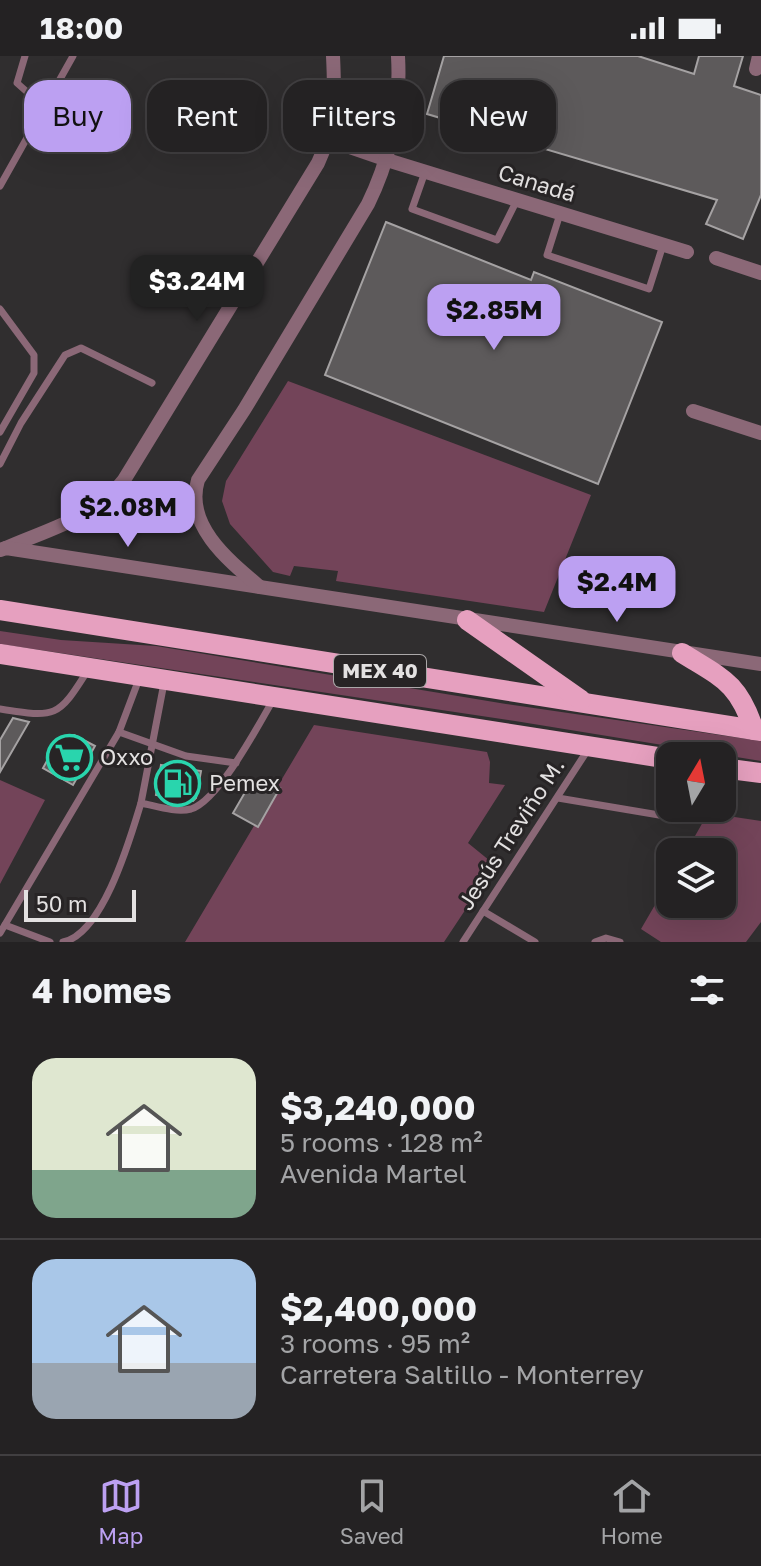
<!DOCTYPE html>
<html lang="en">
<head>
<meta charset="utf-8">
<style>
  body { margin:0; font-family:"Golos Text",sans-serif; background:#302f30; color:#f1f3f6; height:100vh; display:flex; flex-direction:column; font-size:30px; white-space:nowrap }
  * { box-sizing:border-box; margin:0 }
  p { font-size:26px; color:#a3a4a6 }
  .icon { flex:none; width:44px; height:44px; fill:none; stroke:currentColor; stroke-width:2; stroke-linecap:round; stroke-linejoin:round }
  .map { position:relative; height:886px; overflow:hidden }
  .side { display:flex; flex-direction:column; background:#242223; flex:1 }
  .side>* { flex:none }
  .guide { position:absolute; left:24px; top:24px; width:714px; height:72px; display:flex; gap:16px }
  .needle { width:52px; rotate:10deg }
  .buttons { position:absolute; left:656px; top:686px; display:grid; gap:16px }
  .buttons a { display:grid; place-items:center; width:80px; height:80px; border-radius:16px; background:#242223; box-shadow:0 8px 32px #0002,0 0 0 2px #413f41; font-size:40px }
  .scale { position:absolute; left:24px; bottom:20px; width:112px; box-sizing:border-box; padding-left:8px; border:4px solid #e3e1e1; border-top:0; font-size:22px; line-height:28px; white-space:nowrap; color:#e3e1e1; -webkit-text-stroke:6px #272425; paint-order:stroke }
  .price { position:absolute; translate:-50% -68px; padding:0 18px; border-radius:16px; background:#bca0f2; color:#111; font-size:26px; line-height:52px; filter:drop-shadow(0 2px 4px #0008) }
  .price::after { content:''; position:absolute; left:50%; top:48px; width:24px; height:18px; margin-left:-12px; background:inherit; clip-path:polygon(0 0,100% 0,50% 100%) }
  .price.selected { background:#222; color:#fff }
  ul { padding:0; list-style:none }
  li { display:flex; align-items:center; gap:24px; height:200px; padding:0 32px }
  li+li { border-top:2px solid #413f41 }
  li span { display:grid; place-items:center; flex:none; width:224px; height:160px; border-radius:24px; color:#555 }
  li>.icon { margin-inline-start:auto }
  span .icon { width:96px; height:96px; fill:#fffc; stroke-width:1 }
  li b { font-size:34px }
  h2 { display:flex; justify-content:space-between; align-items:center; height:96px; padding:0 32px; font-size:34px }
  .pill { padding:0 28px; border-radius:24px; background:#242223; box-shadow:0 8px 32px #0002,0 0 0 2px #413f41; font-size:28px; line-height:72px }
  .pill.selected { background:#bca0f2; color:#111 }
  .status { display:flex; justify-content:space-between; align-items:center; height:56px; padding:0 40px; background:#242223; direction:ltr }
  .status svg { height:22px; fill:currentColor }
  .tab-bar { display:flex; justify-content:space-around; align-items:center; height:112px; border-top:2px solid #413f41; background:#242223; font-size:22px; color:#a3a4a6 }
  .tab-bar a { display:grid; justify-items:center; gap:4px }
  .tab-bar .selected { color:#bca0f2 }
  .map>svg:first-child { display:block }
  .green { fill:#734459 }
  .building { fill:#5d5a5b; stroke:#a5a2a3; stroke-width:2 }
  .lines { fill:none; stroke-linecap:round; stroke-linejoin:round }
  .lane { stroke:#8b6877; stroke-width:7 }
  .street { stroke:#8b6877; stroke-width:14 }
  .primary { stroke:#e6a0bf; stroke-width:20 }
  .labels { text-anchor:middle; stroke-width:6; stroke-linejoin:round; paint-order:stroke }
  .shield { fill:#272425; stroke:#aba8a9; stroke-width:2 }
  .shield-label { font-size:20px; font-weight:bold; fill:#e3e1e1 }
  .street-label { font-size:22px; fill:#e3e1e1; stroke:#272425 }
  .poi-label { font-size:22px; fill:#e3e1e1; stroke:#272425; text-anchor:start }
</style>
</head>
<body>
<div class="status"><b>18:00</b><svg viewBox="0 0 49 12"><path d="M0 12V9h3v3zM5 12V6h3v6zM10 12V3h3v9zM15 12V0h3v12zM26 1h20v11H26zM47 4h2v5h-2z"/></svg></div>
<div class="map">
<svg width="761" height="886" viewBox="0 0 761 886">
  <rect width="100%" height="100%" fill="#302e2f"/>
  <!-- green -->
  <g class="green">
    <path d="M288 325 591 439 544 556 336 525 338 515 294 510 290 520 273 516 230 468 222 445 226 425Z"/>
    <path d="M0 575 61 584 156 590 506 648 761 685V705L515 665 0 588Z"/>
    <path d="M314 669 487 696 490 706 489 727 505 729 468 787 495 809 444 886H185Z"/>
    <path d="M0 724 45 744 0 828Z"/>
    <path d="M708 757 761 765V866L746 886H661L641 873 670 823V848H722V796H686Z"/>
  </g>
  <!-- building -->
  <g class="building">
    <path d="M444 0H638L694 18 699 0H743L734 30 761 39V139L743 183 706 168 717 144 427 58Z"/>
    <path d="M386 166 531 224 534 216 662 266 598 428 325 319Z"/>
    <path d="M13 662 29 666 0 716V684Z"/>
    <path d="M74 679 95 690 73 729 43 712 60 682Z"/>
    <path d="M161 709 201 715 196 742 193 745 156 739Z"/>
    <path d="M263 723 280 732 258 771 233 757 251 726Z"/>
  </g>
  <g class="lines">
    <!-- lane -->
    <g class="lane">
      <path d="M25 0 17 27 44 51"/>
      <path d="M425 116 412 153 497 184 517 144"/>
      <path d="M0 130 73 0"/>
      <path d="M560 158 547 199 649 233 663 189"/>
      <path d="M0 253 34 299V317L0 376"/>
      <path d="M0 408 21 367 65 299 81 292 152 327"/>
      <path d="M164 627 141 747C156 750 176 757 191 753 219 744 258 670 273 644"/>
      <path d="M0 653C56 662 58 662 88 614"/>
      <path d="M119 676 186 700 236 707"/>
      <path d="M558 742 665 760H673L685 752"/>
      <path d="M483 855 535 886"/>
      <path d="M5 869 50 886"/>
      <path d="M0 877 119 676 139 623"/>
      <path d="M63 886C103 878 130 783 141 747"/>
      <path d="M463 886 589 692"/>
      <path d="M595 886 606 882 620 886"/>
    </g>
    <!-- street -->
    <g class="street">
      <path d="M756 13 759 0"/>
      <path d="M329 84 387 104 687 196"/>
      <path d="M716 202 761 217"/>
      <path d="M693 355 761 377"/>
      <path d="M6 492C49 473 95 462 124 424L318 107C336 69 335 41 333 0"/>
      <path d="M0 494 6 492 761 608"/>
      <path d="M260 531C229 505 184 469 198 424L244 354 368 148C391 101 401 53 398 0"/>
    </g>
    <!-- primary -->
    <g class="primary">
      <path d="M0 554 761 675"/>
      <path d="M467 564 581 644"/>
      <path d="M682 597C722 622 738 626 754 674"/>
      <path d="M0 598 670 703"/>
      <path d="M722 712 761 717"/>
    </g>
  </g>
  <!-- icons -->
  <defs>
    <symbol id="supermarket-ring" viewBox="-11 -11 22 22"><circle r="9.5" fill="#272425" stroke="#29d5ad" stroke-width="1.5"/><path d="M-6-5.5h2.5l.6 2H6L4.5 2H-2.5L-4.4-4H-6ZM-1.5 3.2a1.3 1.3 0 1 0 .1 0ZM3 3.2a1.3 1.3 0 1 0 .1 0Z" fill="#29d5ad"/></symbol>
    <symbol id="fuel-ring" viewBox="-11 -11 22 22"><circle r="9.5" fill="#272425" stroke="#29d5ad" stroke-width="1.5"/><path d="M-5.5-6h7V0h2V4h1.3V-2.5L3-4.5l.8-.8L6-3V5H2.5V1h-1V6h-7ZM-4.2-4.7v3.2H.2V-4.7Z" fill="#29d5ad"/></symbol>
  </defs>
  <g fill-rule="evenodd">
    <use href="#supermarket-ring" x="44" y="676" width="51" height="51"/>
    <use href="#fuel-ring" x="152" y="702" width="51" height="51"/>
  </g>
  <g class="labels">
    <!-- shield labels -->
    <rect class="shield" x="334" y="599" width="92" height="32" rx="6"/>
    <g class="shield-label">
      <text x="380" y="622">MEX 40</text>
    </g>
    <!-- street labels -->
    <g class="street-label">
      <text transform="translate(537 127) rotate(17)" y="8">Canadá</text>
      <text transform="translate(511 778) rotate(-57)" y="8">Jesús Treviño M.</text>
    </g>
    <!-- poi labels -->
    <g class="poi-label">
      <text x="100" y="709">Oxxo</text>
      <text x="209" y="735">Pemex</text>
    </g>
  </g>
</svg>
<div class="buttons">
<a><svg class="needle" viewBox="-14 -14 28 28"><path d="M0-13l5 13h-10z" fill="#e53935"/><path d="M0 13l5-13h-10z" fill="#a3a4a6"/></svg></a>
<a><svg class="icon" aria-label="layers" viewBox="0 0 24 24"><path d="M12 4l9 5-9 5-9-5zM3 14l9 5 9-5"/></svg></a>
</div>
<div class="scale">50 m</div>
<b class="price selected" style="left:197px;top:267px">$3.24M</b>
<b class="price" style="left:494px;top:296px">$2.85M</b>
<b class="price" style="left:128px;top:493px">$2.08M</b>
<b class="price" style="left:617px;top:568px">$2.4M</b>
<div class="guide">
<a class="pill selected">Buy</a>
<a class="pill">Rent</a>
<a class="pill">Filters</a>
<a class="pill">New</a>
</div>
</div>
<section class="side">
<h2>4 homes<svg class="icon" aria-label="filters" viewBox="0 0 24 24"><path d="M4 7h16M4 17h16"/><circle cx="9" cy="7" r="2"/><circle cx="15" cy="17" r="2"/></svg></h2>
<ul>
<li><span style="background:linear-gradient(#dfe7d0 70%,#7fa58c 0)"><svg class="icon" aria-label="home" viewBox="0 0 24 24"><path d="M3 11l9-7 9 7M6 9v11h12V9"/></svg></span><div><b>$3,240,000</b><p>5 rooms · 128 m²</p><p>Avenida Martel</p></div></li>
<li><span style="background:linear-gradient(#a9c7e8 65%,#9aa5b1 0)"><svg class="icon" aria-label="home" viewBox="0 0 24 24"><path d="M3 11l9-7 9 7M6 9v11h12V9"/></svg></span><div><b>$2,400,000</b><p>3 rooms · 95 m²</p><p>Carretera Saltillo - Monterrey</p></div></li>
</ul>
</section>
<nav class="tab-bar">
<a class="selected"><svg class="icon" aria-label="map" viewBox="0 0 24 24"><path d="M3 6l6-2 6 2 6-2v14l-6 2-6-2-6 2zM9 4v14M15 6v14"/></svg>Map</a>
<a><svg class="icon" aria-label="saved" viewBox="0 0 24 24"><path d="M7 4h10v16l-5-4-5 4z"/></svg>Saved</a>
<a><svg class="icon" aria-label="home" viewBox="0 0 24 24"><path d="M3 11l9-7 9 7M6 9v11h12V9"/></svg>Home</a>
</nav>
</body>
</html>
